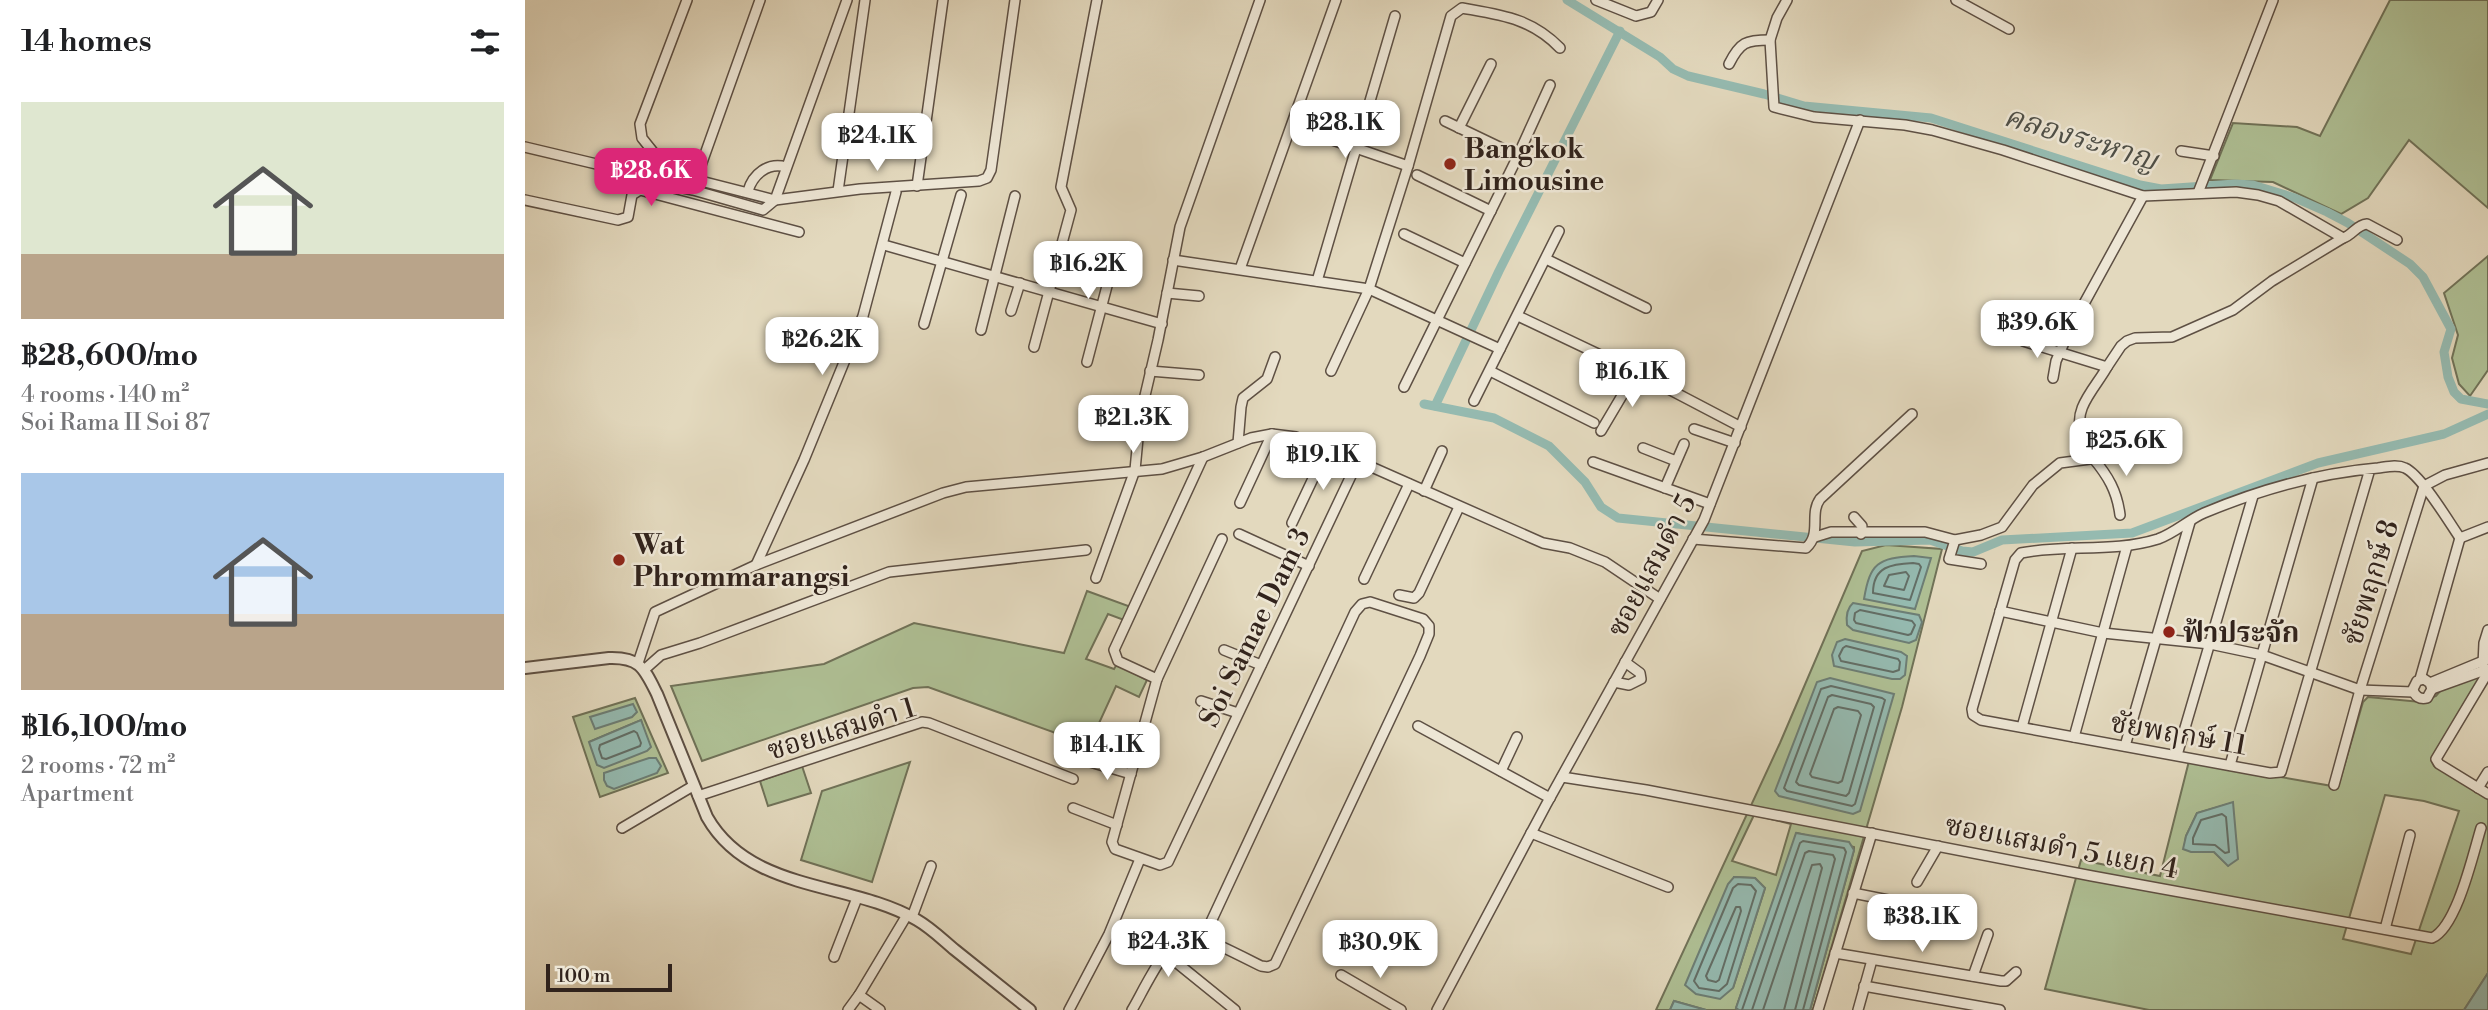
<!DOCTYPE html>
<html lang="en">
<head>
<meta charset="utf-8">
<style>
  body { margin:0; font-family:"Libre Bodoni","Noto Serif Thai",serif; background:#f6f6f6; color:#202124; height:100vh; display:flex; flex-direction:column; font-size:26px; white-space:nowrap }
  * { box-sizing:border-box; margin:0 }
  p { font-size:23px; color:#757577 }
  .icon { flex:none; width:38px; height:38px; fill:none; stroke:currentColor; stroke-width:2; stroke-linecap:round; stroke-linejoin:round }
  .map { position:relative; flex:1; overflow:hidden }
  .drawer { display:flex; flex-direction:column; background:#fff; width:525px }
  .drawer>* { flex:none }
  .scale { position:absolute; left:21px; bottom:18px; width:126px; box-sizing:border-box; padding-left:7px; border:4px solid #31231c; border-top:0; font-size:19px; line-height:24px; white-space:nowrap; color:#31231c; -webkit-text-stroke:5px #ede6d5; paint-order:stroke }
  .price { position:absolute; translate:-50% -60px; padding:0 16px; border-radius:14px; background:#fff; color:#222; font-size:23px; line-height:46px; filter:drop-shadow(0 2px 4px #0008) }
  .price::after { content:''; position:absolute; left:50%; top:42px; width:21px; height:16px; margin-left:-10px; background:inherit; clip-path:polygon(0 0,100% 0,50% 100%) }
  .price.on { background:#db2777; color:#fff }
  ul { padding:0; list-style:none }
  li { display:grid; align-content:center; gap:14px; height:371px; padding:0 21px }
  li span { display:grid; place-items:center; height:217px; border-radius:0px; color:#555 }
  li>.icon { margin-inline-start:auto }
  span .icon { width:126px; height:126px; fill:#fffc; stroke-width:1 }
  li b { font-size:30px }
  h2 { display:flex; justify-content:space-between; align-items:center; height:84px; padding:0 21px; font-size:30px }
  main { display:flex; flex:1; min-height:0 }
  .map>svg:first-child { display:block }
  .green { fill:#afc095; stroke:#707258; stroke-width:2; fill-rule:evenodd }
  .water { fill:#95bab0; stroke:#6d7e75; stroke-width:2 }
  .lines { fill:none; stroke-linecap:round; stroke-linejoin:round }
  .shore { stroke:#636e66; stroke-width:2 }
  .canal { stroke:#95bab0; stroke-width:9 }
  .minor-casing { stroke:#5e5044; stroke-width:12 }
  .tertiary-casing { stroke:#5e5044; stroke-width:14 }
  .minor { stroke:#ede6d5; stroke-width:9 }
  .tertiary { stroke:#ede6d5; stroke-width:10 }
  .poi-dot { fill:#8f2418; stroke:#ede6d5; stroke-width:2.5 }
  .labels { text-anchor:middle; stroke-width:5; stroke-linejoin:round; paint-order:stroke }
  .poi-label { font-size:28px; font-weight:bold; fill:#31231c; stroke:#ede6d5; text-anchor:start }
  .street-label { font-size:28px; fill:#31231c; stroke:#ede6d5 }
  .water-label { font-size:30px; font-style:italic; fill:#4f5048; stroke:#ede6d5 }
</style>
</head>
<body>
<main>
<section class="drawer">
<h2>14 homes<svg class="icon" aria-label="filters" viewBox="0 0 24 24"><path d="M4 7h16M4 17h16"/><circle cx="9" cy="7" r="2"/><circle cx="15" cy="17" r="2"/></svg></h2>
<ul>
<li><span style="background:linear-gradient(#dfe7d0 70%,#b9a48a 0)"><svg class="icon" aria-label="home" viewBox="0 0 24 24"><path d="M3 11l9-7 9 7M6 9v11h12V9"/></svg></span><div><b>฿28,600/mo</b><p>4 rooms · 140 m²</p><p>Soi Rama II Soi 87</p></div></li>
<li><span style="background:linear-gradient(#a9c7e8 65%,#b9a48a 0)"><svg class="icon" aria-label="home" viewBox="0 0 24 24"><path d="M3 11l9-7 9 7M6 9v11h12V9"/></svg></span><div><b>฿16,100/mo</b><p>2 rooms · 72 m²</p><p>Apartment</p></div></li>
</ul>
</section>
<div class="map">
<svg width="1963" height="1010" viewBox="0 0 1963 1010">
  <rect width="100%" height="100%" fill="#e3d9be"/>
  <filter id="stains"><feTurbulence type="fractalNoise" baseFrequency=".00286" numOctaves="4"/><feColorMatrix values="0 0 0 0 .2 0 0 0 0 .09 0 0 0 0 .02 0 0 0 .5 -.17"/></filter>
  <radialGradient id="worn" r=".72"><stop offset=".6" stop-color="#630" stop-opacity="0"/><stop offset="1" stop-color="#630" stop-opacity=".3"/></radialGradient>
  <!-- green -->
  <g class="green">
    <path d="M1865 0H1963V208L1884 140 1843 198 1816 214 1748 182 1685 180 1708 123 1772 127 1795 136Z"/>
    <path d="M1963 256V370L1945 396 1934 384 1927 358 1933 335 1919 293Z"/>
    <path d="M1361 545 1417 549 1377 707 1288 1010H1285L1329 850V847L1272 833 1211 1008 1214 1010H1181L1149 1001 1145 1010H1131L1255 743 1337 551ZM1229 815 1266 824 1251 875 1207 861ZM1209 877 1230 878 1240 888 1208 988Z"/>
    <path d="M562 591 606 607 599 620 583 614 561 659 589 669 592 664 622 680 614 697 591 686 564 745 403 687 388 688 177 761 146 686 299 664 389 623 539 653Z"/>
    <path d="M1956 676 1906 760 1909 766 1963 796V973L1939 1010H1624L1520 989 1556 860 1635 876 1664 761 1813 787 1838 702 1843 697 1896 702 1911 696 1916 690ZM1860 795 1899 801 1934 811 1886 954 1818 939ZM1707 803 1709 827 1703 865 1689 852 1659 849 1661 836 1672 813Z"/>
    <path d="M110 698 143 773 75 797 48 717ZM116 720 120 734 64 742Z"/>
    <path d="M385 762 347 882 276 860 297 791Z"/>
    <path d="M277 766 286 793 243 806 235 781Z"/>
  </g>
  <!-- water -->
  <g class="water">
    <path d="M1389 556 1406 558 1390 609 1339 599C1345 563 1353 558 1389 556Z"/>
    <path d="M1328 603 1394 615 1397 622 1391 640 1384 643 1328 630 1322 625C1321 617 1321 609 1328 603Z"/>
    <path d="M1320 639 1376 652 1382 656 1380 675 1375 679H1367L1309 666 1307 655 1312 642Z"/>
    <path d="M1305 678 1369 694 1335 811 1328 814 1254 796 1250 791 1292 682Z"/>
    <path d="M108 704 112 712 107 717 70 729 65 717Z"/>
    <path d="M116 720 126 747 122 751 79 768 72 765 64 742Z"/>
    <path d="M124 758H131L136 766 132 773 89 789 82 786 79 780V773Z"/>
    <path d="M1708 802 1713 859 1703 866 1689 852H1666L1658 849 1661 836 1672 813Z"/>
    <path d="M1271 833 1324 842 1329 850 1285 1010H1214L1211 1008Z"/>
    <path d="M1209 877 1230 878 1240 888 1208 988 1195 999 1171 994 1160 985 1203 884Z"/>
    <path d="M1963 973V1010H1939L1961 976Z"/>
    <path d="M1149 1001 1181 1010H1145Z"/>
  </g>
  <g class="lines">
    <!-- shore -->
    <g class="shore">
      <path d="M1388 563 1394 564 1396 567 1385 600 1348 593C1348 566 1367 564 1388 563Z"/>
      <path d="M1381 572 1384 576 1379 590 1359 586 1364 575Z"/>
      <path d="M1335 610 1387 621 1390 625 1386 634 1383 635 1331 623 1329 620 1330 613Z"/>
      <path d="M1321 646 1373 659 1375 662 1374 670 1368 672 1316 661 1314 656 1318 648Z"/>
      <path d="M1306 686 1357 698 1360 700 1330 804 1327 806 1262 791 1259 788 1296 689Z"/>
      <path d="M1307 695 1346 704 1349 707 1324 793 1321 796 1274 785 1271 782 1303 697Z"/>
      <path d="M1313 707 1333 711 1336 715 1317 781 1313 783 1287 777 1285 774 1309 709Z"/>
      <path d="M109 731 112 733 116 743 115 746 81 759 77 758 74 749 75 745Z"/>
      <path d="M1697 814 1701 817 1704 852 1700 853 1690 845 1668 844V838L1676 820Z"/>
      <path d="M1213 884 1226 885 1231 891 1202 984 1194 991 1174 988 1169 981 1208 888Z"/>
      <path d="M1211 907H1215L1216 911 1194 980 1191 982 1183 980 1181 976Z"/>
      <path d="M1217 1010 1275 843 1278 841 1319 848 1321 852 1278 1010"/>
      <path d="M1227 1010 1280 853 1284 851 1308 855 1310 859 1270 1010"/>
      <path d="M1238 1010 1287 865 1295 864 1297 868 1259 1010"/>
    </g>
    <!-- canal -->
    <g class="canal">
      <path d="M1042 0 1135 57 1148 69 1163 76 1239 94 1279 106 1406 118 1615 185 1636 189 1710 184 1728 185 1770 198 1802 212 1823 223 1885 264 1898 277 1926 329 1919 352 1923 377 1929 392 1936 399 1963 404"/>
      <path d="M899 404 969 418 1024 446 1060 482 1076 507 1093 518 1330 542 1405 540 1437 551 1448 552 1477 540 1607 533 1793 463 1919 434 1963 414"/>
      <path d="M910 406 974 271 1095 31"/>
    </g>
    <defs>
      <g id="minor">
        <path d="M1071 0 1111 16 1126 12 1133 0"/>
        <path d="M1262 0 1252 18 1245 40 1249 107 1289 117 1380 125 1407 130 1478 150 1618 196 1711 192 1733 195 1754 201 1818 238C1828 235 1831 225 1842 224L1872 240"/>
        <path d="M1431 0 1484 29"/>
        <path d="M1204 64C1215 42 1221 40 1245 40"/>
        <path d="M920 121 993 156"/>
        <path d="M767 126 883 166"/>
        <path d="M934 128 966 64"/>
        <path d="M0 147 105 172 114 179 168 190 238 210 250 200 322 0"/>
        <path d="M1656 151 1689 156"/>
        <path d="M105 172 117 166 250 200 335 189 454 181 462 178 466 170 490 0"/>
        <path d="M129 173V153L117 138 115 124 162 0"/>
        <path d="M892 175 966 211"/>
        <path d="M169 185 235 0"/>
        <path d="M392 186 418 0"/>
        <path d="M223 191C228 174 243 162 261 167"/>
        <path d="M313 191 340 0"/>
        <path d="M1673 193 1748 0"/>
        <path d="M0 200 93 220 103 217 107 195 115 190 274 232"/>
        <path d="M879 234 940 263"/>
        <path d="M359 245 637 324"/>
        <path d="M1021 259 1121 308"/>
        <path d="M648 260 844 289 975 349"/>
        <path d="M715 269 811 0"/>
        <path d="M792 281 870 16"/>
        <path d="M642 293 674 296"/>
        <path d="M486 311 495 283"/>
        <path d="M993 316 1111 372 1216 427"/>
        <path d="M399 324 436 195"/>
        <path d="M456 330 490 196"/>
        <path d="M1498 341 1582 367C1572 386 1545 411 1558 434 1562 442 1570 449 1575 456"/>
        <path d="M509 347 546 210 536 187 572 0"/>
        <path d="M562 362 592 248"/>
        <path d="M1582 367 1596 346 1602 341 1610 338 1647 337 1708 310 1747 281 1818 238"/>
        <path d="M625 371 674 375"/>
        <path d="M806 371 844 289 883 166 926 16 937 8C976 15 1006 18 1035 48"/>
        <path d="M965 371 1069 423"/>
        <path d="M1528 378 1531 361 1544 331 1618 196"/>
        <path d="M879 387 990 162 1025 85"/>
        <path d="M949 401 1034 231"/>
        <path d="M1169 429 1210 443"/>
        <path d="M1076 431 1111 372"/>
        <path d="M713 443 716 407 718 398 742 379 750 357"/>
        <path d="M1118 448 1151 461"/>
        <path d="M1568 458C1583 476 1592 491 1595 515"/>
        <path d="M1068 462 1185 504"/>
        <path d="M1845 469 1756 772 1745 773 1456 720 1448 715 1447 709 1490 560 1496 553C1541 544 1588 553 1633 539 1650 533 1663 520 1679 513 1734 490 1794 473 1853 468 1861 467 1872 464 1880 468 1896 475 1924 522 1935 538"/>
        <path d="M1140 488 1159 444"/>
        <path d="M899 491 917 451"/>
        <path d="M715 503 747 434"/>
        <path d="M1329 517 1337 526 1336 534"/>
        <path d="M767 523 802 449"/>
        <path d="M714 534 784 566"/>
        <path d="M1290 537 1306 532H1400L1430 540 1456 535 1477 527 1508 485 1535 463 1595 455 1616 450"/>
        <path d="M1935 538 1963 527"/>
        <path d="M697 539 632 679 587 842 590 849 635 865 643 862 833 461"/>
        <path d="M1168 539 1281 548C1297 534 1284 514 1295 499L1387 414"/>
        <path d="M1430 540 1424 559 1456 564"/>
        <path d="M231 565 279 460 338 316 371 192"/>
        <path d="M571 578 610 470 615 417 633 340 655 227 735 0"/>
        <path d="M839 579 884 484"/>
        <path d="M874 595 889 598 894 593 934 507"/>
        <path d="M1475 611 1578 633 1685 644 1737 655 1835 690 1888 692"/>
        <path d="M699 650 736 665"/>
        <path d="M113 663 130 612 231 565 418 493 441 487 637 469 678 457 726 438 747 434 771 437 833 461 1018 543 1045 548 1080 562 1135 599"/>
        <path d="M1958 665 1959 643 1963 630"/>
        <path d="M119 670 136 655 175 643 364 572 561 550"/>
        <path d="M1963 672 1911 759 1914 764 1963 794"/>
        <path d="M632 679 593 661 589 650 678 457"/>
        <path d="M1895 679 1935 538"/>
        <path d="M1089 682 1104 685 1116 679 1115 673 1100 662"/>
        <path d="M1905 683 1907 689 1902 698C1895 700 1889 696 1888 689L1892 681 1899 679 1905 683 1963 659"/>
        <path d="M1907 689 1963 669"/>
        <path d="M676 701 713 713"/>
        <path d="M893 726 1025 798"/>
        <path d="M1497 727 1547 548"/>
        <path d="M1549 737 1602 546"/>
        <path d="M1600 746 1665 522"/>
        <path d="M1652 755 1728 496"/>
        <path d="M565 762 606 774"/>
        <path d="M1705 765 1788 478"/>
        <path d="M976 771 992 737"/>
        <path d="M1037 777 1121 790 1567 876 1907 938C1932 927 1948 854 1956 828"/>
        <path d="M1809 785 1835 690 1899 486 1920 475 1963 463"/>
        <path d="M1953 788 1963 772"/>
        <path d="M173 796 397 722 404 723 548 779"/>
        <path d="M548 808 592 825"/>
        <path d="M97 828 168 786"/>
        <path d="M1006 833 1143 887"/>
        <path d="M1392 882 1413 846"/>
        <path d="M1328 893 1368 901"/>
        <path d="M387 917 406 866"/>
        <path d="M1860 929 1885 835"/>
        <path d="M1310 953 1476 981H1481L1491 972"/>
        <path d="M309 957 332 898"/>
        <path d="M652 963 710 1010"/>
        <path d="M816 975 876 1010"/>
        <path d="M1448 976 1463 934"/>
        <path d="M1339 986 1475 1010"/>
        <path d="M334 995 355 1010"/>
        <path d="M323 1010 334 995 382 915"/>
        <path d="M544 1010 584 934 615 859"/>
        <path d="M607 1010C618 992 644 933 666 934 675 935 724 960 736 966L743 967 750 964 895 656 904 634V626L898 619 845 602 837 604 830 612 678 939"/>
        <path d="M912 1010 1021 805 1179 520 1335 120"/>
        <path d="M1293 1010 1347 833"/>
        <path d="M1333 1010 1347 960"/>
      </g>
      <path id="tertiary" d="M0 668 84 658C115 657 119 668 132 694L182 817C225 893 325 881 392 920 406 928 418 940 430 950 455 970 480 990 505 1010"/>
    </defs>
    <!-- minor casing -->
    <use href="#minor" class="minor-casing"/>
    <!-- tertiary casing -->
    <use href="#tertiary" class="tertiary-casing"/>
    <!-- minor -->
    <use href="#minor" class="minor"/>
    <!-- tertiary -->
    <use href="#tertiary" class="tertiary"/>
  </g>
  <!-- markers -->
  <g class="poi-dot">
    <circle cx="925" cy="164" r="7"/>
    <circle cx="94" cy="560" r="7"/>
    <circle cx="1644" cy="632" r="7"/>
  </g>
  <g class="labels">
    <!-- poi labels -->
    <g class="poi-label">
      <text x="939" y="158">Bangkok<tspan x="939" dy="32">Limousine</tspan></text>
      <text x="108" y="554">Wat<tspan x="108" dy="32">Phrommarangsi</tspan></text>
      <text x="1658" y="642">ฟ้าประจัก</text>
    </g>
    <!-- street labels -->
    <g class="street-label">
      <text transform="translate(1126 565) rotate(-62)" y="10">ซอยแสมดำ 5</text>
      <text transform="translate(1845 582) rotate(-73)" y="10">ชัยพฤกษ์ 8</text>
      <text transform="translate(729 627) rotate(-64)" y="10">Soi Samae Dam 3</text>
      <text transform="translate(316 728) rotate(-17)" y="10">ซอยแสมดำ 1</text>
      <text transform="translate(1654 733) rotate(10)" y="10">ชัยพฤกษ์ 11</text>
      <text transform="translate(1537 846) rotate(11)" y="10">ซอยแสมดำ 5 แยก 4</text>
    </g>
    <!-- water labels -->
    <g class="water-label">
      <text transform="translate(1556 138) rotate(17)" y="10">คลองระหาญ</text>
    </g>
  </g>
  <rect width="100%" height="100%" filter="url(#stains)"/>
  <rect width="100%" height="100%" fill="url(#worn)"/>
</svg>
<div class="scale">100 m</div>
<b class="price" style="left:820px;top:160px">฿28.1K</b>
<b class="price" style="left:352px;top:173px">฿24.1K</b>
<b class="price on" style="left:126px;top:208px">฿28.6K</b>
<b class="price" style="left:563px;top:301px">฿16.2K</b>
<b class="price" style="left:1512px;top:360px">฿39.6K</b>
<b class="price" style="left:297px;top:377px">฿26.2K</b>
<b class="price" style="left:1107px;top:409px">฿16.1K</b>
<b class="price" style="left:608px;top:455px">฿21.3K</b>
<b class="price" style="left:1601px;top:478px">฿25.6K</b>
<b class="price" style="left:798px;top:492px">฿19.1K</b>
<b class="price" style="left:582px;top:782px">฿14.1K</b>
<b class="price" style="left:1397px;top:954px">฿38.1K</b>
<b class="price" style="left:643px;top:979px">฿24.3K</b>
<b class="price" style="left:855px;top:980px">฿30.9K</b>
</div>
</main>
</body>
</html>
